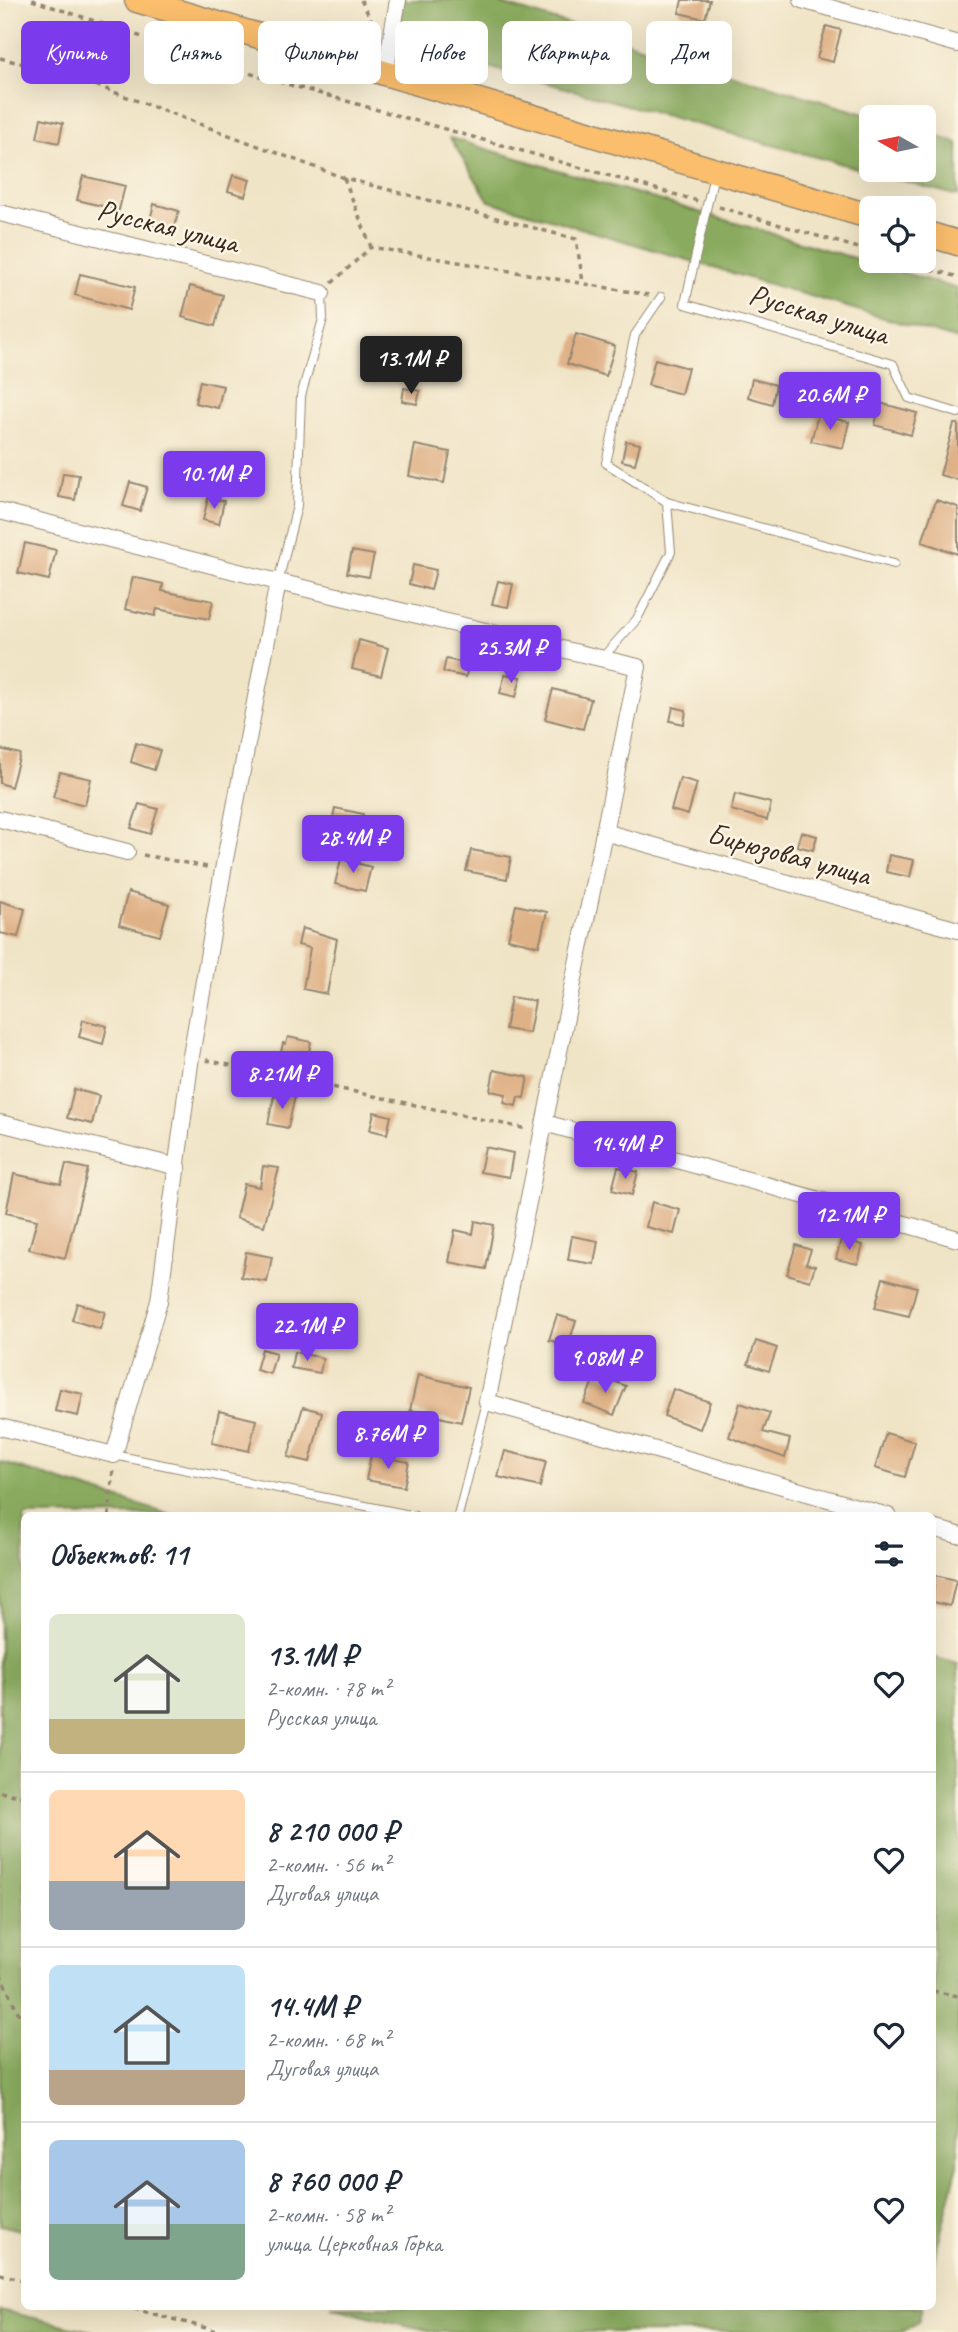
<!DOCTYPE html>
<html lang="ru">
<head>
<meta charset="utf-8">
<style>
  body { margin:0; font-family:Caveat,sans-serif; background:#f6f6f7; color:#1f2937; height:100vh; display:flex; flex-direction:column; font-size:26px; white-space:nowrap }
  * { box-sizing:border-box; margin:0 }
  p { font-size:23px; color:#747a83 }
  .icon { flex:none; width:38px; height:38px; fill:none; stroke:currentColor; stroke-width:2; stroke-linecap:round; stroke-linejoin:round }
  .map { position:relative; flex:1; overflow:hidden }
  .drawer { position:absolute; left:21px; top:1512px; width:915px; height:798px; display:flex; flex-direction:column; background:#fff; border-radius:10px; box-shadow:0 7px 28px #0002 }
  .drawer>* { flex:none }
  .guide { position:absolute; left:21px; top:21px; width:917px; height:63px; display:flex; gap:14px }
  .needle { width:46px; rotate:279deg }
  .controls { position:absolute; left:859px; top:105px; display:grid; gap:14px }
  .controls a { display:grid; place-items:center; width:77px; height:77px; border-radius:10px; background:#fff; box-shadow:0 7px 28px #0002; font-size:35px }
  .price { position:absolute; translate:-50% -60px; padding:0 16px; border-radius:7px; background:#7c3aed; color:#fff; font-size:23px; line-height:46px; filter:drop-shadow(0 2px 4px #0008) }
  .price::after { content:''; position:absolute; left:50%; top:42px; width:21px; height:16px; margin-left:-10px; background:inherit; clip-path:polygon(0 0,100% 0,50% 100%) }
  .price.on { background:#222; color:#fff }
  ul { padding:0; list-style:none }
  li { display:flex; align-items:center; gap:21px; height:175px; padding:0 28px }
  li+li { border-top:2px solid #e0e1e3 }
  li span { display:grid; place-items:center; flex:none; width:196px; height:140px; border-radius:10px; color:#555 }
  li>.icon { margin-inline-start:auto }
  span .icon { width:84px; height:84px; fill:#fffc; stroke-width:1 }
  li b { font-size:30px }
  h2 { display:flex; justify-content:space-between; align-items:center; height:84px; padding:0 28px; font-size:30px }
  .chip { padding:0 24px; border-radius:10px; background:#fff; box-shadow:0 7px 28px #0002; font-size:24px; line-height:63px }
  .chip.on { background:#7c3aed; color:#fff }
  .map>svg:first-child { display:block }
  .forest { fill:#8aab5f; stroke:#626a3e; stroke-width:2 }
  .building { fill:#dfb186 }
  .lines { fill:none; stroke-linecap:round; stroke-linejoin:round }
  .lane-casing { stroke:#968772; stroke-width:10 }
  .street-casing { stroke:#968772; stroke-width:18 }
  .primary-casing { stroke:#968772; stroke-width:27 }
  .path { stroke:#968772; stroke-width:3.5; stroke-dasharray:5 5; stroke-linecap:butt }
  .lane { stroke:#fff; stroke-width:8 }
  .street { stroke:#fff; stroke-width:16 }
  .primary { stroke:#fabe6d; stroke-width:24 }
  .labels { text-anchor:middle; stroke-width:5; stroke-linejoin:round; paint-order:stroke }
  .street-label { font-size:30px; fill:#3b2a1e; stroke:#fcf5e5 }
</style>
</head>
<body>
<div class="map">
<svg width="958" height="2332" viewBox="0 0 958 2332">
  <rect width="100%" height="100%" fill="#fcf5e5"/>
  <filter id="ink" filterUnits="userSpaceOnUse"><feTurbulence type="fractalNoise" baseFrequency=".0143" numOctaves="2"/><feDisplacementMap in="SourceGraphic" scale="14" xChannelSelector="R" yChannelSelector="G"/><feConvolveMatrix kernelMatrix="1 2 1 2 8 2 1 2 1" color-interpolation-filters="sRGB"/></filter>
  <filter id="wash" filterUnits="userSpaceOnUse"><feTurbulence type="fractalNoise" baseFrequency=".00686" numOctaves="4" result="noise"/><feDisplacementMap in="SourceGraphic" scale="28" xChannelSelector="R" yChannelSelector="G"/><feGaussianBlur stdDeviation="1.57" result="paint"/><feColorMatrix in="noise" values="0 0 0 0 0 0 0 0 0 0 0 0 0 0 0 0 0 1.4 0 .05"/><feComposite in="paint" operator="in"/></filter>
  <g filter="url(#wash)">
    <rect width="100%" height="100%" fill="#f0e4c6"/>
    <!-- forest -->
    <g class="forest">
      <path d="M387 0H502V4L874 117H872V170H924V132L958 143V196L404 44Z"/>
      <path d="M450 138 958 289V340L489 201Z"/>
      <path d="M0 1462 171 1515 24 1516V2231L0 2225Z"/>
      <path d="M933 1657 958 1664V2164L933 2264Z"/>
      <path d="M331 2307 922 2306V2307L918 2322 901 2332H435Z"/>
      <path d="M0 2310 94 2332H0Z"/>
    </g>
    <g id="blocks">
      <!-- building -->
      <g class="building">
        <path d="M682 0H710L705 19 679 13Z"/>
        <path d="M826 26 841 30 833 62 817 58Z"/>
        <path d="M41 118 63 123 59 143 37 138Z"/>
        <path d="M233 175 250 180 245 196 228 191Z"/>
        <path d="M83 176 125 186 119 210 77 200Z"/>
        <path d="M154 204 179 211 173 231 149 224Z"/>
        <path d="M80 274 135 287 129 310 75 295Z"/>
        <path d="M190 286 223 295 215 326 182 317Z"/>
        <path d="M576 334 615 346 606 376 567 364Z"/>
        <path d="M655 359 688 368 681 394 648 385Z"/>
        <path d="M752 379 776 385 772 404 748 397Z"/>
        <path d="M200 381 223 386 218 408 195 403Z"/>
        <path d="M404 388 420 391 417 404 402 401Z"/>
        <path d="M880 403 917 413 911 435 875 425Z"/>
        <path d="M818 415 849 422 843 448 811 441Z"/>
        <path d="M954 424H958V480L940 475Z"/>
        <path d="M626 441 640 444 635 464 622 461Z"/>
        <path d="M415 445 450 452 444 483 409 476Z"/>
        <path d="M63 473 79 475 75 500 59 497Z"/>
        <path d="M130 482 147 487 140 511 123 506Z"/>
        <path d="M208 498 224 501 219 524 203 520Z"/>
        <path d="M936 500 958 507V554L922 542Z"/>
        <path d="M25 543 56 550 49 580 18 573Z"/>
        <path d="M352 551 374 555 369 577 347 573Z"/>
        <path d="M413 565 436 570 431 590 409 584Z"/>
        <path d="M133 577 163 584 162 591 213 601 209 619 157 609 155 616 125 609Z"/>
        <path d="M498 581 513 584 508 607 492 604Z"/>
        <path d="M359 640 388 648 381 676 352 669Z"/>
        <path d="M446 659 468 664 466 677 443 672Z"/>
        <path d="M505 674 521 677 516 697 500 693Z"/>
        <path d="M553 689 591 699 583 729 545 719Z"/>
        <path d="M673 707 686 710 684 724 670 721Z"/>
        <path d="M136 743 160 750 154 770 131 762Z"/>
        <path d="M0 749 20 754 11 787 0 783Z"/>
        <path d="M60 772 91 779 85 805 53 797Z"/>
        <path d="M680 778 697 783 688 815 671 810Z"/>
        <path d="M735 794 771 803 767 820 731 810Z"/>
        <path d="M139 804 158 809 150 834 131 828Z"/>
        <path d="M335 808 363 814 360 829 332 823Z"/>
        <path d="M801 832 817 836 813 850 797 846Z"/>
        <path d="M471 850 511 857 507 879 466 871Z"/>
        <path d="M889 855 914 860 910 877 886 872Z"/>
        <path d="M341 859 371 867 365 891 335 884Z"/>
        <path d="M128 892 169 904 160 936 119 925Z"/>
        <path d="M0 901 25 909 18 937 0 933Z"/>
        <path d="M516 905 547 912 539 946 508 939Z"/>
        <path d="M302 928 337 939 327 994 303 989 310 948 298 945Z"/>
        <path d="M511 997 535 1001 529 1033 505 1029Z"/>
        <path d="M83 1020 107 1026 103 1044 79 1037Z"/>
        <path d="M288 1037 311 1042 306 1067 279 1061 283 1043 286 1044Z"/>
        <path d="M494 1070 528 1077 524 1098 518 1097 516 1106 504 1103 506 1094 490 1091Z"/>
        <path d="M74 1089 99 1096 92 1124 67 1118Z"/>
        <path d="M281 1093 295 1096 288 1128 268 1124 274 1096 280 1097Z"/>
        <path d="M374 1112 391 1116 387 1134 370 1130Z"/>
        <path d="M485 1147 513 1153 509 1177 480 1172Z"/>
        <path d="M66 1164 88 1169 65 1258 29 1249 37 1220 6 1213 14 1174 61 1184Z"/>
        <path d="M263 1166 279 1168 264 1226 236 1218 244 1184 260 1187Z"/>
        <path d="M618 1167 638 1172 632 1195 612 1190Z"/>
        <path d="M652 1202 680 1210 674 1234 646 1227Z"/>
        <path d="M475 1221 494 1225 486 1269 449 1262 455 1230 473 1234Z"/>
        <path d="M572 1236 598 1241 594 1264 568 1260Z"/>
        <path d="M841 1239 863 1245 858 1264 836 1259Z"/>
        <path d="M796 1245 811 1250 806 1264 815 1266 810 1281 787 1274Z"/>
        <path d="M246 1252 272 1257 267 1282 241 1277Z"/>
        <path d="M883 1278 917 1287 909 1316 875 1308Z"/>
        <path d="M77 1303 105 1312 100 1329 72 1320Z"/>
        <path d="M557 1315 576 1321 568 1346 549 1340Z"/>
        <path d="M756 1341 777 1348 769 1371 748 1364Z"/>
        <path d="M262 1349 276 1353 270 1374 256 1370Z"/>
        <path d="M294 1352 323 1358 320 1373 291 1368Z"/>
        <path d="M596 1374 626 1386 614 1415 584 1403Z"/>
        <path d="M418 1375 469 1387 461 1422 410 1410Z"/>
        <path d="M60 1389 83 1394 78 1416 55 1411Z"/>
        <path d="M673 1389 710 1402 700 1429 664 1416Z"/>
        <path d="M740 1403 770 1413 763 1432 790 1439 785 1458 729 1437Z"/>
        <path d="M303 1407 322 1412 310 1462 288 1457Z"/>
        <path d="M219 1411 256 1420 249 1451 212 1443Z"/>
        <path d="M886 1433 915 1442 905 1477 875 1468Z"/>
        <path d="M505 1451 546 1461 540 1487 498 1477Z"/>
        <path d="M371 1455 409 1462 404 1487 366 1480Z"/>
        <path d="M935 1575 956 1580 950 1606 933 1602Z"/>
      </g>
    </g>
  </g>
  <g filter="url(#ink)">
    <use href="#blocks" fill-opacity="0" stroke="#968772" stroke-width="2"/>
    <g class="lines">
      <defs>
        <g id="lane">
          <path d="M714 174 685 304 893 364 909 398 958 413"/>
          <path d="M667 502 894 564"/>
          <path d="M278 582 297 506 301 396 323 319 322 293"/>
          <path d="M603 657 637 619 671 552 667 502 606 463 635 335 661 297"/>
          <path d="M114 1455 415 1516"/>
          <path d="M458 1516 487 1402"/>
        </g>
        <g id="street">
          <path d="M802 0 958 44"/>
          <path d="M385 74 398 0"/>
          <path d="M0 213 322 293"/>
          <path d="M0 511 278 582 638 667 487 1402 888 1516"/>
          <path d="M0 819 127 852"/>
          <path d="M604 832 958 930"/>
          <path d="M0 1123 178 1167"/>
          <path d="M545 1123 958 1239"/>
          <path d="M0 1427 114 1455 159 1301 191 1056 223 870 278 582"/>
          <path d="M933 1528 958 1535"/>
        </g>
        <g id="primary">
          <path d="M137 0 872 217"/>
          <path d="M924 233 958 243"/>
        </g>
      </defs>
      <!-- lane casing -->
      <use href="#lane" class="lane-casing"/>
      <!-- street casing -->
      <use href="#street" class="street-casing"/>
      <!-- primary casing -->
      <use href="#primary" class="primary-casing"/>
      <!-- path -->
      <g class="path">
        <path d="M32 0 255 75 698 201"/>
        <path d="M361 0 376 29"/>
        <path d="M0 58 71 76 344 178 576 239 583 282"/>
        <path d="M344 178 371 247"/>
        <path d="M719 207 872 252"/>
        <path d="M902 261 958 277"/>
        <path d="M332 283 371 247 649 295"/>
        <path d="M143 855 207 867"/>
        <path d="M206 1060 527 1129"/>
        <path d="M109 1516 113 1469"/>
        <path d="M0 1792 24 1797"/>
        <path d="M0 1974 24 2025"/>
        <path d="M933 1991 958 1996"/>
        <path d="M0 2274 24 2280"/>
        <path d="M124 2306 221 2332"/>
      </g>
      <!-- lane -->
      <use href="#lane" class="lane"/>
      <!-- street -->
      <use href="#street" class="street"/>
      <!-- primary -->
      <use href="#primary" class="primary"/>
    </g>
  </g>
  <g class="labels">
    <!-- street labels -->
    <g class="street-label">
      <text transform="translate(168 226) rotate(14)" y="10">Русская улица</text>
      <text transform="translate(819 314) rotate(17)" y="10">Русская улица</text>
      <text transform="translate(789 854) rotate(15)" y="10">Бирюзовая улица</text>
    </g>
  </g>
</svg>
<div class="controls">
<a><svg class="needle" viewBox="-14 -14 28 28"><path d="M0-13l5 13h-10z" fill="#e53935"/><path d="M0 13l5-13h-10z" fill="#747a83"/></svg></a>
<a><svg class="icon" aria-label="locate" viewBox="0 0 24 24"><circle cx="12" cy="12" r="6"/><path d="M12 2v4M12 18v4M2 12h4M18 12h4"/></svg></a>
</div>
<b class="price on" style="left:411px;top:396px">13.1M ₽</b>
<b class="price" style="left:830px;top:432px">20.6M ₽</b>
<b class="price" style="left:214px;top:511px">10.1M ₽</b>
<b class="price" style="left:511px;top:685px">25.3M ₽</b>
<b class="price" style="left:353px;top:875px">28.4M ₽</b>
<b class="price" style="left:282px;top:1111px">8.21M ₽</b>
<b class="price" style="left:625px;top:1181px">14.4M ₽</b>
<b class="price" style="left:849px;top:1252px">12.1M ₽</b>
<b class="price" style="left:307px;top:1363px">22.1M ₽</b>
<b class="price" style="left:605px;top:1395px">9.08M ₽</b>
<b class="price" style="left:388px;top:1471px">8.76M ₽</b>
<div class="guide">
<a class="chip on">Купить</a>
<a class="chip">Снять</a>
<a class="chip">Фильтры</a>
<a class="chip">Новое</a>
<a class="chip">Квартира</a>
<a class="chip">Дом</a>
</div>
<section class="drawer">
<h2>Объектов: 11<svg class="icon" aria-label="filters" viewBox="0 0 24 24"><path d="M4 7h16M4 17h16"/><circle cx="9" cy="7" r="2"/><circle cx="15" cy="17" r="2"/></svg></h2>
<ul>
<li><span style="background:linear-gradient(#dfe7d0 75%,#c2b280 0)"><svg class="icon" aria-label="home" viewBox="0 0 24 24"><path d="M3 11l9-7 9 7M6 9v11h12V9"/></svg></span><div><b>13.1M ₽</b><p>2-комн. · 78 m²</p><p>Русская улица</p></div><svg class="icon" aria-label="heart" viewBox="0 0 24 24"><path d="M12 20l-8-8c-3-5 5-10 8-4 3-6 11-1 8 4z"/></svg></li>
<li><span style="background:linear-gradient(#ffd9b3 65%,#9aa5b1 0)"><svg class="icon" aria-label="home" viewBox="0 0 24 24"><path d="M3 11l9-7 9 7M6 9v11h12V9"/></svg></span><div><b>8 210 000 ₽</b><p>2-комн. · 56 m²</p><p>Дуговая улица</p></div><svg class="icon" aria-label="heart" viewBox="0 0 24 24"><path d="M12 20l-8-8c-3-5 5-10 8-4 3-6 11-1 8 4z"/></svg></li>
<li><span style="background:linear-gradient(#bfe0f5 75%,#b9a48a 0)"><svg class="icon" aria-label="home" viewBox="0 0 24 24"><path d="M3 11l9-7 9 7M6 9v11h12V9"/></svg></span><div><b>14.4M ₽</b><p>2-комн. · 68 m²</p><p>Дуговая улица</p></div><svg class="icon" aria-label="heart" viewBox="0 0 24 24"><path d="M12 20l-8-8c-3-5 5-10 8-4 3-6 11-1 8 4z"/></svg></li>
<li><span style="background:linear-gradient(#a9c7e8 60%,#7fa58c 0)"><svg class="icon" aria-label="home" viewBox="0 0 24 24"><path d="M3 11l9-7 9 7M6 9v11h12V9"/></svg></span><div><b>8 760 000 ₽</b><p>2-комн. · 58 m²</p><p>улица Церковная Горка</p></div><svg class="icon" aria-label="heart" viewBox="0 0 24 24"><path d="M12 20l-8-8c-3-5 5-10 8-4 3-6 11-1 8 4z"/></svg></li>
</ul>
</section>
</div>
</body>
</html>
